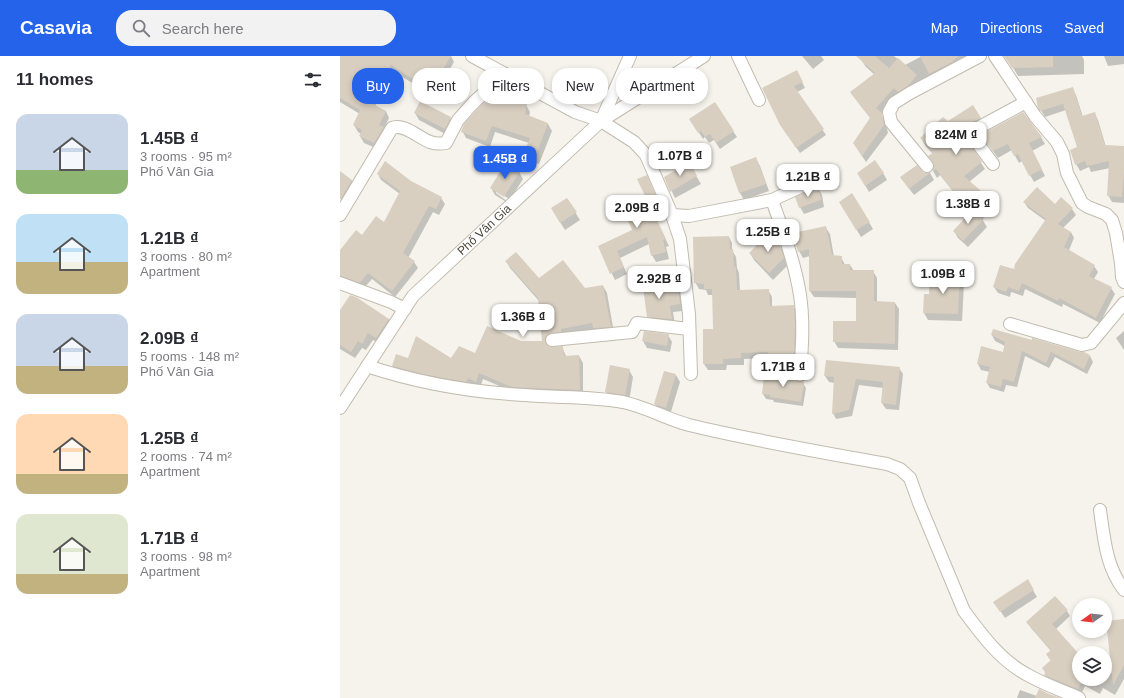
<!DOCTYPE html>
<html lang="en">
<head>
<meta charset="utf-8">
<style>
  body { margin:0; font-family:Arial,sans-serif; background:#f2f2f3; color:#2b2b33; height:100vh; display:flex; flex-direction:column; font-size:15px; white-space:nowrap }
  * { box-sizing:border-box; margin:0 }
  p { font-size:13px; color:#7c7c81 }
  .icon { flex:none; width:22px; height:22px; fill:none; stroke:currentColor; stroke-width:2; stroke-linecap:round; stroke-linejoin:round }
  .map { position:relative; flex:1; overflow:hidden }
  .details { display:flex; flex-direction:column; background:#fff; width:340px }
  .details>* { flex:none }
  .banner { position:absolute; left:12px; top:12px; width:380px; height:36px; display:flex; gap:8px }
  .needle { width:26px; rotate:256deg }
  .fabs { position:absolute; left:732px; top:542px; display:grid; gap:8px }
  .fabs a { display:grid; place-items:center; width:40px; height:40px; border-radius:50%; background:#fff; box-shadow:0 2px 6px #0003; font-size:20px }
  .price { position:absolute; translate:-50% -34px; padding:0 9px; border-radius:8px; background:#fff; color:#222; font-size:13px; line-height:26px; filter:drop-shadow(0 1px 2px #0008) }
  .price::after { content:''; position:absolute; left:50%; top:24px; width:12px; height:9px; margin-left:-6px; background:inherit; clip-path:polygon(0 0,100% 0,50% 100%) }
  .price.on { background:#2563eb; color:#fff }
  ul { padding:0; list-style:none }
  li { display:flex; align-items:center; gap:12px; height:100px; padding:0 16px }
  li span { display:grid; place-items:center; flex:none; width:112px; height:80px; border-radius:12px; color:#555 }
  li>.icon { margin-inline-start:auto }
  span .icon { width:48px; height:48px; fill:#fffc; stroke-width:1 }
  li b { font-size:17px }
  h2 { display:flex; justify-content:space-between; align-items:center; height:48px; padding:0 16px; font-size:17px }
  .tag { padding:0 14px; border-radius:16px; background:#fff; box-shadow:0 2px 6px #0003; font-size:14px; line-height:36px }
  .tag.on { background:#2563eb; color:#fff }
  header { display:flex; align-items:center; gap:24px; box-sizing:border-box; height:56px; padding:0 20px; background:#2563eb; color:#fff }
  header strong { font-size:19px }
  nav { display:flex; gap:22px; margin-inline-start:auto; font-size:14px }
  .search { width:280px; height:36px; background:#f2f2f3; display:flex; align-items:center; gap:10px; box-sizing:border-box; padding:0 14px; border-radius:16px; color:#7c7c81; font-size:15px }
  main { display:flex; flex:1; min-height:0 }
  .map>svg:first-child { display:block }
  .shadow { fill:#0003; fill-rule:evenodd }
  .building { fill:#d8cfc1 }
  .lines { fill:none; stroke-linecap:round; stroke-linejoin:round }
  .minor-casing { stroke:#c2bbae; stroke-width:14 }
  .minor { stroke:#fff; stroke-width:12 }
  .labels { text-anchor:middle; stroke-width:3; stroke-linejoin:round; paint-order:stroke }
  .street-label { font-size:12px; fill:#4b4439; stroke:#fff }
</style>
</head>
<body>
<header>
<strong>Casavia</strong>
<div class="search"><svg class="icon" aria-label="search" viewBox="0 0 24 24"><circle cx="10" cy="10" r="6"/><path d="M15 15l6 6"/></svg>Search here</div>
<nav><a>Map</a><a>Directions</a><a>Saved</a></nav>
</header>
<main>
<section class="details">
<h2>11 homes<svg class="icon" aria-label="filters" viewBox="0 0 24 24"><path d="M4 7h16M4 17h16"/><circle cx="9" cy="7" r="2"/><circle cx="15" cy="17" r="2"/></svg></h2>
<ul>
<li><span style="background:linear-gradient(#c9d6e8 70%,#8fb573 0)"><svg class="icon" aria-label="home" viewBox="0 0 24 24"><path d="M3 11l9-7 9 7M6 9v11h12V9"/></svg></span><div><b>1.45B ₫</b><p>3 rooms · 95 m²</p><p>Phố Vân Gia</p></div></li>
<li><span style="background:linear-gradient(#bfe0f5 60%,#c2b280 0)"><svg class="icon" aria-label="home" viewBox="0 0 24 24"><path d="M3 11l9-7 9 7M6 9v11h12V9"/></svg></span><div><b>1.21B ₫</b><p>3 rooms · 80 m²</p><p>Apartment</p></div></li>
<li><span style="background:linear-gradient(#c9d6e8 65%,#c2b280 0)"><svg class="icon" aria-label="home" viewBox="0 0 24 24"><path d="M3 11l9-7 9 7M6 9v11h12V9"/></svg></span><div><b>2.09B ₫</b><p>5 rooms · 148 m²</p><p>Phố Vân Gia</p></div></li>
<li><span style="background:linear-gradient(#ffd9b3 75%,#c2b280 0)"><svg class="icon" aria-label="home" viewBox="0 0 24 24"><path d="M3 11l9-7 9 7M6 9v11h12V9"/></svg></span><div><b>1.25B ₫</b><p>2 rooms · 74 m²</p><p>Apartment</p></div></li>
<li><span style="background:linear-gradient(#dfe7d0 75%,#c2b280 0)"><svg class="icon" aria-label="home" viewBox="0 0 24 24"><path d="M3 11l9-7 9 7M6 9v11h12V9"/></svg></span><div><b>1.71B ₫</b><p>3 rooms · 98 m²</p><p>Apartment</p></div></li>
</ul>
</section>
<div class="map">
<svg width="784" height="642" viewBox="0 0 784 642">
  <rect width="100%" height="100%" fill="#f6f3ec"/>
  <!-- shadow -->
  <g class="shadow">
    <path d="M0 0H111L114 6 94 40 54 16 35 50 46 55 49 62 44 73 47 78 38 93 24 87 20 80 21 78 18 76 14 69 20 58 0 46Z"/>
    <path d="M462 0H481L484 4 473 13Z"/>
    <path d="M526 0H554L565 9 582 0H628L558 38 541 58 545 65 548 77 526 106 518 94 531 63 511 37 535 19 526 11 522 5Z"/>
    <path d="M666 0H687L693 12V0H742L744 4V18L678 20Z"/>
    <path d="M764 0H784V8L768 10Z"/>
    <path d="M457 16 465 32 457 36 486 79 460 97 445 75Z"/>
    <path d="M732 32 736 39 743 61 754 57 758 64 766 91H784V147L772 146 768 139 770 112 751 116 749 111 740 115 736 108 738 92 726 54 705 61 701 54Z"/>
    <path d="M175 38 179 45 178 47 186 49 190 56 189 61 208 68 212 75 199 108 189 104 185 97 189 87 155 76 150 91 126 82 123 76Z"/>
    <path d="M75 57 110 62 114 69 109 80 79 64Z"/>
    <path d="M640 62 644 69 633 77 629 89 645 113 629 126 649 143 653 151 642 163 647 171 628 191 618 182 614 175 633 154 617 140 600 119 597 122 593 115 595 109 593 98 585 89 581 82 608 67Z"/>
    <path d="M354 69 393 75 397 81 380 93 374 84 369 87 365 81 363 83Z"/>
    <path d="M701 81 705 88 692 95 705 120 694 126 682 105 679 107 672 94 658 102 647 87Z"/>
    <path d="M416 103 420 110 429 135 404 144 400 137 391 112Z"/>
    <path d="M349 108 361 128 335 142 325 121Z"/>
    <path d="M0 116 12 125 16 132 7 146 0 142Z"/>
    <path d="M179 116 183 123 168 147 155 139 151 132ZM156 134 169 143 167 145 156 137Z"/>
    <path d="M518 117H543L547 124 529 136Z"/>
    <path d="M590 117 594 124 574 139 561 122Z"/>
    <path d="M38 118 71 126 101 142 105 148 99 159 93 156 68 202 74 206 78 212 55 241 32 223 24 232 0 227V204L23 181 44 168 60 138 41 124Z"/>
    <path d="M310 127 321 152 312 156 329 190 326 191 329 203 316 206 312 199 309 188 280 202 287 218 275 224 259 191 294 175 308 143Z"/>
    <path d="M478 132 482 139 484 151 464 158 460 151Z"/>
    <path d="M512 138 533 173 521 181 500 146Z"/>
    <path d="M227 143 240 164 225 174 216 160Z"/>
    <path d="M684 146 715 149 732 153 736 159 723 172 731 176 734 182 729 194 754 210 758 216 754 223 771 232 775 238 760 267 723 248 722 251 685 233 683 240 671 236 670 241 658 237 654 231 674 215 706 165 688 152Z"/>
    <path d="M486 172 490 178 494 201H501L505 209H510L514 215H533L537 222V246L555 247 559 253 558 294 498 292 494 285 517 266V242L474 241 470 235V200L463 202 459 195Z"/>
    <path d="M389 181 392 187V194L396 201 397 212 399 217 400 235 428 234 432 241V250H453L457 256V308H432L428 302 404 303V309H387L386 314H368L364 308 374 274V239H368L366 234 359 233 355 226Z"/>
    <path d="M438 188 443 195 447 210 433 224 414 204 410 197Z"/>
    <path d="M166 205 199 223 245 234 263 230 267 237 274 277 258 279 255 274 225 280 209 288 208 292 222 291 226 300H239L243 307V341L176 337 143 323 140 332 57 317 53 310 69 303 111 304 181 286H203L199 245 170 212Z"/>
    <path d="M620 221 624 228 622 265 588 264 584 257Z"/>
    <path d="M314 223 317 230 318 235 337 232 341 239 343 255 333 256 335 269 311 267 308 260Z"/>
    <path d="M0 256 49 263 53 270 41 289 33 284 26 294 22 292 15 302 0 293Z"/>
    <path d="M784 275V294L776 282Z"/>
    <path d="M328 279 332 286 330 296 307 292 303 285Z"/>
    <path d="M652 279 744 297 750 300 753 306 747 318 715 301 709 312 685 300 677 331 666 329 664 336 650 332 647 327 650 316 641 314 638 308 663 297 665 290 655 285Z"/>
    <path d="M559 312 563 318 559 354 546 353 542 347 543 332 519 329 512 360 496 363 493 357 495 327 489 326 485 320Z"/>
    <path d="M289 314 293 321 289 346 270 343 266 336Z"/>
    <path d="M336 319 340 326 330 359 319 355 315 348Z"/>
    <path d="M463 327 466 332 463 350 434 346 433 344 426 343 423 338Z"/>
    <path d="M693 534 697 541 665 562 659 553Z"/>
    <path d="M727 555 730 560 716 573 739 599V623H765V613L772 617 784 564V623L775 639 763 632 760 638 745 630 741 639 709 625 705 619 711 605 707 599 711 595 691 572 687 566Z"/>
    <path d="M680 634 697 640 717 642H677Z"/>
  </g>
  <!-- building -->
  <g class="building">
    <path d="M0 0H111L90 34 51 9 29 46 46 55 39 69 44 71 34 87 19 80 22 74 13 69 20 54 0 42Z"/>
    <path d="M516 0H535L549 12 558 2 577 19 568 30 558 36 554 32 536 52 542 57 544 69 522 100 513 87 530 62 510 36 535 17Z"/>
    <path d="M580 0H618L612 6 589 18Z"/>
    <path d="M664 0H713V11L672 12Z"/>
    <path d="M457 14 463 26 454 30 484 73 456 92 440 69 422 32Z"/>
    <path d="M733 31 742 60 755 56 765 89 784 90V117L782 141 767 140 769 105 747 110 745 105 735 109 730 94 737 91 723 48 700 55 698 52 696 42Z"/>
    <path d="M167 34 176 38 173 44 187 48 185 58 208 67 195 102 184 97 190 82 152 70 146 85 121 76 124 68 142 48Z"/>
    <path d="M80 45 111 61 105 73 74 57Z"/>
    <path d="M375 46 394 75 376 87 370 78 365 81 361 75 358 77 349 63Z"/>
    <path d="M633 49 641 62 632 66 629 70 626 82 642 106 624 120 650 143 638 156 611 133 596 113 592 115 594 108 588 100 593 97 580 82 603 61 608 65Z"/>
    <path d="M683 56 702 81 689 87 702 113 689 120 678 98 674 100 668 88 653 95 641 80 642 78Z"/>
    <path d="M416 101 426 128 399 137 390 111Z"/>
    <path d="M535 104 544 117 525 130 517 117Z"/>
    <path d="M45 105 71 125 102 141 96 153 89 150 63 197 75 205 52 235 28 217 20 227 0 220V194L16 174 22 179 36 160 44 166 60 135 37 118Z"/>
    <path d="M166 106 180 115 164 141 150 132Z"/>
    <path d="M350 106 357 120 330 136 324 121Z"/>
    <path d="M577 109 584 117 591 116 569 133 560 121Z"/>
    <path d="M0 115 12 124 0 144Z"/>
    <path d="M307 119 318 145 310 149 326 183 323 184 326 196 311 200 307 181 277 195 284 211 270 218 258 190 292 174 283 154 306 142 297 123Z"/>
    <path d="M478 131 481 144 459 152 455 141Z"/>
    <path d="M697 131 715 148 721 141 733 152 718 168 731 176 724 191 755 209 749 220 772 231 756 262 719 242 718 245 682 227 679 235 668 231 666 236 653 231 660 209 674 213 675 208 706 163 683 146Z"/>
    <path d="M512 137 530 166 516 174 499 146Z"/>
    <path d="M227 142 237 156 220 167 211 152Z"/>
    <path d="M633 153 644 163 623 185 613 175Z"/>
    <path d="M486 170 492 199 502 200V208H510V214H534V245L555 246V288L493 286V265H516V235H469V193L458 196 453 177Z"/>
    <path d="M429 177 439 187 444 202 429 217 409 197Z"/>
    <path d="M389 180 390 193H393L394 212 396 210 397 234 429 233 430 250 454 249 455 269 454 302H427L428 296 401 297V302L383 303V308H363V273H373L372 233H364V228L354 227 353 181Z"/>
    <path d="M176 196 199 222 223 204 245 232 263 229 271 271 253 272 252 267 221 273V276L211 277 205 281V285L209 291 223 290 224 300 239 299 240 334 172 331 139 317 136 326 128 322 126 326 87 319 52 310 56 298 68 302 76 280 111 302 119 290 135 297 147 270 181 285H202L198 242 165 205Z"/>
    <path d="M590 218 620 220 618 258 583 257 584 238H589Z"/>
    <path d="M314 222 316 235 338 231 340 248 330 250 332 263 307 261 302 224Z"/>
    <path d="M10 239 16 241 49 263 36 282 28 277 22 288 18 285 11 296 0 289V254Z"/>
    <path d="M653 273 692 284V282L740 296H744L750 299 744 313 711 296 706 307 682 295 674 326 663 323 661 331 646 327 650 311 637 308 641 290 663 296 665 286 651 279Z"/>
    <path d="M304 275 329 278 327 290 302 285Z"/>
    <path d="M486 304 560 311 556 349 541 347 543 326 516 323 509 354 492 358 494 321 484 320Z"/>
    <path d="M270 309 290 313 285 339 265 336Z"/>
    <path d="M324 315 336 318 326 352 314 348Z"/>
    <path d="M424 319 454 324 459 326H464L461 346 430 341V339L422 338Z"/>
    <path d="M688 523 694 534 660 556 653 546Z"/>
    <path d="M715 540 728 554 712 568 739 598V623H743L738 633 704 619 705 616 702 612 711 604 706 598 711 594 686 566Z"/>
    <path d="M784 563V609L773 629 766 565Z"/>
    <path d="M699 633 709 638 720 642H695Z"/>
  </g>
  <g class="lines">
    <defs>
      <g id="minor">
        <path d="M132 0 235 56 261 65 294 86 306 99 332 159 340 183 349 258 351 318"/>
        <path d="M398 0 419 44"/>
        <path d="M655 0 695 60 717 86 723 98 727 117 742 147 748 151 766 158 772 164 776 177 781 207 782 221 784 226"/>
        <path d="M261 65 364 0"/>
        <path d="M653 108 633 81 636 73 686 46"/>
        <path d="M587 110 551 66 549 56 554 47 570 37 640 0"/>
        <path d="M432 144C443 175 455 207 460 239 464 266 462 292 460 319"/>
        <path d="M0 159 52 72C64 67 79 82 90 86 96 88 101 88 106 87L118 64 134 46 165 18"/>
        <path d="M332 159 349 160 432 144 482 121"/>
        <path d="M0 227 51 246 65 253"/>
        <path d="M670 268 742 289 751 287 784 247"/>
        <path d="M212 284 292 276 297 267 349 273"/>
        <path d="M27 310C78 327 131 336 184 339 218 342 250 340 283 346 306 351 327 363 349 369 415 385 481 396 547 408L560 413 570 422 579 447 624 555C641 578 660 604 686 618 703 628 721 634 739 642"/>
        <path id="s1" d="M0 352 73 240 261 65 290 0"/>
        <path d="M760 454C764 482 766 511 784 534"/>
      </g>
    </defs>
    <!-- minor casing -->
    <use href="#minor" class="minor-casing"/>
    <!-- minor -->
    <use href="#minor" class="minor"/>
  </g>
  <g class="labels">
    <!-- street labels -->
    <g class="street-label">
      <text dy="4" stroke="none"><textPath href="#s1" startOffset="231">Phố Vân Gia</textPath></text>
    </g>
  </g>
</svg>
<div class="fabs">
<a><svg class="needle" viewBox="-14 -14 28 28"><path d="M0-13l5 13h-10z" fill="#e53935"/><path d="M0 13l5-13h-10z" fill="#7c7c81"/></svg></a>
<a><svg class="icon" aria-label="layers" viewBox="0 0 24 24"><path d="M12 4l9 5-9 5-9-5zM3 14l9 5 9-5"/></svg></a>
</div>
<b class="price" style="left:616px;top:100px">824M ₫</b>
<b class="price" style="left:340px;top:121px">1.07B ₫</b>
<b class="price on" style="left:165px;top:124px">1.45B ₫</b>
<b class="price" style="left:468px;top:142px">1.21B ₫</b>
<b class="price" style="left:628px;top:169px">1.38B ₫</b>
<b class="price" style="left:297px;top:173px">2.09B ₫</b>
<b class="price" style="left:428px;top:197px">1.25B ₫</b>
<b class="price" style="left:603px;top:239px">1.09B ₫</b>
<b class="price" style="left:319px;top:244px">2.92B ₫</b>
<b class="price" style="left:183px;top:282px">1.36B ₫</b>
<b class="price" style="left:443px;top:332px">1.71B ₫</b>
<div class="banner">
<a class="tag on">Buy</a>
<a class="tag">Rent</a>
<a class="tag">Filters</a>
<a class="tag">New</a>
<a class="tag">Apartment</a>
</div>
</div>
</main>
</body>
</html>
